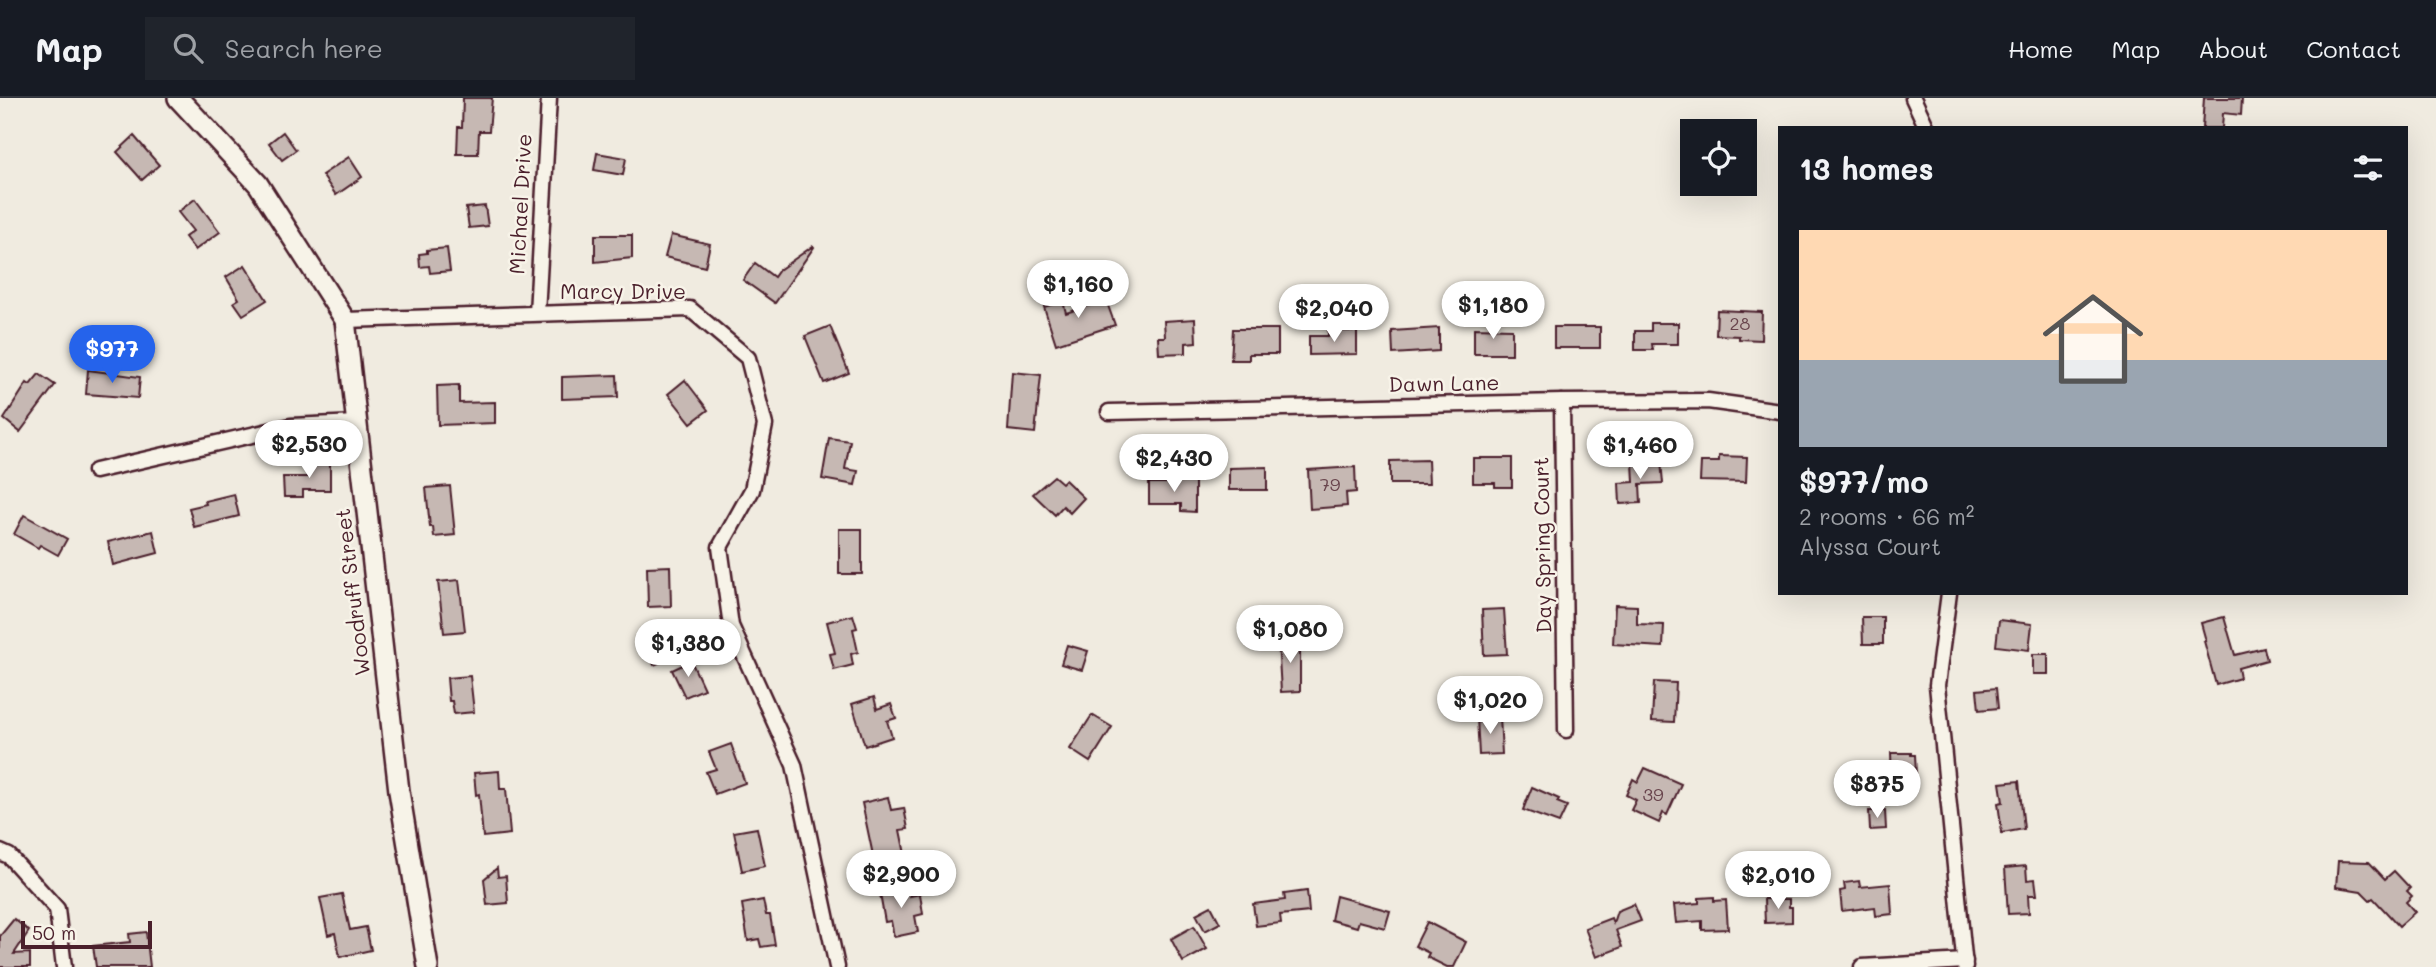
<!DOCTYPE html>
<html lang="en">
<head>
<meta charset="utf-8">
<style>
  body { margin:0; font-family:Mali,sans-serif; background:#20242c; color:#f1f3f6; height:100vh; display:flex; flex-direction:column; font-size:26px; white-space:nowrap }
  * { box-sizing:border-box; margin:0 }
  p { font-size:23px; color:#9ea1a6 }
  .icon { flex:none; width:38px; height:38px; fill:none; stroke:currentColor; stroke-width:2; stroke-linecap:round; stroke-linejoin:round }
  .map { position:relative; flex:1; overflow:hidden }
  .panel { position:absolute; left:1778px; top:28px; width:630px; height:469px; display:flex; flex-direction:column; background:#171b24; border-radius:0px; box-shadow:0 7px 28px #0002 }
  .panel>* { flex:none }
  .tools { position:absolute; left:1680px; top:21px; display:grid; gap:14px }
  .tools a { display:grid; place-items:center; width:77px; height:77px; border-radius:0px; background:#171b24; box-shadow:0 7px 28px #0002; font-size:35px }
  .scale { position:absolute; left:21px; bottom:18px; width:131px; box-sizing:border-box; padding-left:7px; border:4px solid #4a1f2b; border-top:0; font-size:19px; line-height:24px; white-space:nowrap; color:#4a1f2b; -webkit-text-stroke:5px #f7f3e8; paint-order:stroke }
  .price { position:absolute; translate:-50% -60px; padding:0 16px; border-radius:24px; background:#fff; color:#222; font-size:23px; line-height:46px; filter:drop-shadow(0 2px 4px #0008) }
  .price::after { content:''; position:absolute; left:50%; top:42px; width:21px; height:16px; margin-left:-10px; background:inherit; clip-path:polygon(0 0,100% 0,50% 100%) }
  .price.selected { background:#2563eb; color:#fff }
  ul { padding:0; list-style:none }
  li { display:grid; align-content:center; gap:14px; height:371px; padding:0 21px }
  li+li { border-top:2px solid #363941 }
  li span { display:grid; place-items:center; height:217px; border-radius:0px; color:#555 }
  li>.icon { margin-inline-start:auto }
  span .icon { width:126px; height:126px; fill:#fffc; stroke-width:1 }
  li b { font-size:30px }
  h2 { display:flex; justify-content:space-between; align-items:center; height:84px; padding:0 21px; font-size:30px }
  header { display:flex; align-items:center; gap:42px; box-sizing:border-box; height:98px; padding:0 35px; background:#171b24; border-bottom:2px solid #363941 }
  header strong { font-size:33px }
  nav { display:flex; gap:38px; margin-inline-start:auto; font-size:24px }
  .search { width:490px; height:63px; background:#20242c; display:flex; align-items:center; gap:18px; box-sizing:border-box; padding:0 24px; border-radius:0px; color:#9ea1a6; font-size:26px }
  .map>svg:first-child { display:block }
  .building { fill:#c6b8b3; stroke:#4a1f2b; stroke-width:2 }
  .lines { fill:none; stroke-linecap:round; stroke-linejoin:round }
  .minor-casing { stroke:#4a1f2b; stroke-width:19 }
  .tertiary-casing { stroke:#4a1f2b; stroke-width:24 }
  .minor { stroke:#f7f3e8; stroke-width:14 }
  .tertiary { stroke:#f7f3e8; stroke-width:19 }
  .labels { text-anchor:middle; stroke-width:5; stroke-linejoin:round; paint-order:stroke }
  .number-label { font-size:18px; fill:#69454d }
  .street-label { font-size:21px; fill:#4a1f2b; stroke:#f7f3e8 }
</style>
</head>
<body>
<header>
<strong>Map</strong>
<div class="search"><svg class="icon" aria-label="search" viewBox="0 0 24 24"><circle cx="10" cy="10" r="6"/><path d="M15 15l6 6"/></svg>Search here</div>
<nav><a>Home</a><a>Map</a><a>About</a><a>Contact</a></nav>
</header>
<div class="map">
<svg width="2436" height="869" viewBox="0 0 2436 869">
  <rect width="100%" height="100%" fill="#f0ebe0"/>
  <filter id="ink" filterUnits="userSpaceOnUse"><feTurbulence type="fractalNoise" baseFrequency=".0143" numOctaves="2"/><feDisplacementMap in="SourceGraphic" scale="14" xChannelSelector="R" yChannelSelector="G"/><feConvolveMatrix kernelMatrix="1 2 1 2 8 2 1 2 1" color-interpolation-filters="sRGB"/></filter>
  <g filter="url(#ink)">
    <!-- building -->
    <g class="building">
      <path d="M463 0H492L489 33H479L478 56H457L458 29H462Z"/>
      <path d="M2204 0H2242L2241 17 2223 15 2222 30H2202Z"/>
      <path d="M283 34 296 52 282 62 269 45Z"/>
      <path d="M134 38 159 67 142 82 117 54Z"/>
      <path d="M597 55 626 60 623 77 594 72Z"/>
      <path d="M349 59 362 79 336 97 322 77Z"/>
      <path d="M195 101 220 134 195 152 185 139 193 133 178 114Z"/>
      <path d="M485 108 488 128 469 130 466 110Z"/>
      <path d="M595 137H632V160L595 164Z"/>
      <path d="M671 137 710 146 705 169 665 159Z"/>
      <path d="M813 148 814 149 775 205 743 182 755 165 774 179 779 172Z"/>
      <path d="M447 150 450 173 430 175 429 168 420 169 419 156 427 155V152Z"/>
      <path d="M245 167 267 202 243 217 234 204 239 201 226 179Z"/>
      <path d="M1106 202 1115 227 1056 246 1044 209 1063 203 1066 215Z"/>
      <path d="M1717 212 1762 214 1761 242 1739 241V238L1716 237Z"/>
      <path d="M1195 221 1196 244 1186 245V255L1159 256 1158 239H1165L1164 223Z"/>
      <path d="M1651 225H1678V246H1652L1653 252H1635V233H1651Z"/>
      <path d="M830 228 849 275 824 285 805 238Z"/>
      <rect x="1554" y="229" width="46" height="21"/>
      <path d="M1439 230V253L1393 256 1392 233Z"/>
      <path d="M1474 230 1512 231V256H1474Z"/>
      <path d="M1233 231H1278V256H1249V262H1231Z"/>
      <path d="M1328 233H1357V256L1309 257V238H1328Z"/>
      <path d="M88 272 140 279 138 300 86 296Z"/>
      <path d="M1012 274 1041 277 1035 335 1008 332Z"/>
      <path d="M39 276 55 287 20 334 4 321 27 285 30 287Z"/>
      <path d="M617 277 618 299 562 301V279Z"/>
      <path d="M685 282 708 312 691 325 668 296Z"/>
      <path d="M459 287V305L495 304V325L438 327 437 288Z"/>
      <path d="M829 340 850 343 845 371 858 373 855 387 822 381Z"/>
      <path d="M1719 358 1747 359 1746 384 1700 383 1701 364H1719Z"/>
      <path d="M1473 360H1512V389H1495V385H1473Z"/>
      <path d="M1428 362 1429 386H1390V363Z"/>
      <path d="M307 363H330V392H303V399H284L283 379H308Z"/>
      <path d="M1661 363 1663 385 1640 386 1641 405 1620 406 1619 385 1634 384 1633 364Z"/>
      <path d="M1267 369V392H1229V370Z"/>
      <path d="M1355 369 1356 394 1346 395 1347 408 1310 411 1308 372Z"/>
      <path d="M1054 378 1062 385 1065 382 1084 400 1070 415 1063 408 1055 417 1033 396Z"/>
      <path d="M1168 382H1195V414L1181 413V406H1149V385H1168Z"/>
      <path d="M450 388 455 437 434 439 433 429H430L426 390Z"/>
      <path d="M234 396 239 418 194 429 189 410 206 406 205 403Z"/>
      <path d="M24 417 67 441 58 457 40 447 38 450 14 436Z"/>
      <rect x="839" y="431" width="23" height="45"/>
      <path d="M153 433 158 455 113 467 108 444Z"/>
      <path d="M670 468 671 508 648 509 647 469Z"/>
      <path d="M459 482 465 533 444 535 438 484Z"/>
      <path d="M1615 507 1637 508V526L1664 527 1663 549 1613 546Z"/>
      <path d="M1504 511 1507 556 1484 557 1482 512Z"/>
      <path d="M853 517 857 530 853 531 858 554 851 556 853 567 834 572 830 556 835 555 827 524Z"/>
      <path d="M1862 519H1883V546H1863Z"/>
      <path d="M2224 519 2235 557 2264 550 2267 562 2238 570 2240 580 2216 587 2204 543H2206L2201 525Z"/>
      <path d="M1999 522 2032 526 2029 552 1996 548Z"/>
      <path d="M662 541 671 560 654 567 645 549Z"/>
      <path d="M1300 541V593L1281 594 1278 542Z"/>
      <path d="M1067 547 1088 553 1082 572 1061 566Z"/>
      <rect x="2033" y="556" width="15" height="20"/>
      <path d="M691 563 704 591 685 599 672 572Z"/>
      <path d="M470 578 474 614 454 616 452 603H449L447 580Z"/>
      <path d="M1654 584 1676 585 1674 624 1652 623Z"/>
      <path d="M1996 590 1998 610 1979 612 1977 592Z"/>
      <path d="M874 599 877 611 891 606 896 620 887 623 892 639 865 648 852 606Z"/>
      <path d="M1092 617 1112 629 1090 664 1070 651Z"/>
      <path d="M1500 618 1502 656 1479 657 1477 619Z"/>
      <path d="M731 646 745 685 715 696 706 674 716 671 709 654Z"/>
      <path d="M1891 655H1911V657H1915L1916 677 1910 678V681L1892 682Z"/>
      <path d="M1645 670 1681 686 1667 717 1663 715 1659 725 1631 712 1636 702 1626 697 1633 681 1638 684Z"/>
      <path d="M499 673 500 691H506L510 736 483 739 479 696 476 697 474 675Z"/>
      <path d="M2019 683 2024 731 2002 735 1998 705 2003 704 2000 685Z"/>
      <path d="M1532 689 1559 701 1557 704 1567 708 1559 725 1523 712Z"/>
      <path d="M888 699 891 712 904 710 908 731 900 732 905 756 874 762 862 705Z"/>
      <path d="M1869 713H1885L1886 731 1870 732Z"/>
      <path d="M757 730 765 768 742 773 734 734Z"/>
      <path d="M2338 763 2369 764 2385 781 2394 773 2410 790 2407 793 2412 798 2406 804 2415 814 2399 828 2373 800 2370 802 2361 793 2336 789Z"/>
      <path d="M2026 768 2027 782 2035 781 2037 797H2028L2029 815 2008 816 2005 770Z"/>
      <path d="M497 770 498 779 506 778 508 805 487 807 484 781Z"/>
      <path d="M1859 783 1860 789 1890 786 1892 816 1876 818 1875 809 1842 813 1840 793 1845 792 1844 785Z"/>
      <path d="M908 786 910 798 920 796 923 816 915 818 918 834 894 839 891 823 885 824 880 796 886 795 885 790Z"/>
      <path d="M1307 793 1309 814 1280 817 1281 825 1256 828 1253 806 1285 802 1284 796Z"/>
      <path d="M342 796 350 832 366 829 371 852 340 859 335 835 328 837 320 800Z"/>
      <path d="M1336 798 1390 813 1385 830 1359 823 1357 829 1331 822Z"/>
      <path d="M1714 799V803L1726 802 1728 831 1702 832V823L1676 825 1674 807 1699 805V800Z"/>
      <path d="M1764 801H1789V809H1792V824L1765 825Z"/>
      <path d="M763 802 766 817H770L775 847 761 849 759 841 748 843 742 806Z"/>
      <path d="M1634 806 1641 823 1616 832 1622 849 1596 859 1585 830 1611 820 1613 825 1617 813Z"/>
      <path d="M1211 808 1220 825 1205 833 1196 816Z"/>
      <path d="M14 821 29 833 14 856 30 855V869H0V838Z"/>
      <path d="M1427 824 1466 844 1454 869H1447L1427 859 1429 855 1415 848Z"/>
      <path d="M1194 828 1207 851 1183 864 1171 841Z"/>
      <path d="M146 834 150 869H96L93 848 130 844 129 836Z"/>
    </g>
    <g class="lines">
      <defs>
        <g id="minor">
          <path d="M1913 0 1927 30"/>
          <path d="M537 215 549 0"/>
          <path d="M345 222 690 211 748 260 765 327 752 392 720 449 731 528 794 667 837 869"/>
          <path d="M1562 304 1566 632"/>
          <path d="M1109 314 1562 304 1708 303 1780 313"/>
          <path d="M95 373 291 328 357 325"/>
          <path d="M1949 495 1937 587 1965 869"/>
          <path d="M0 754 9 758 57 811 64 869"/>
          <path d="M1862 869 1965 863"/>
        </g>
        <path id="tertiary" d="M178 0 258 86 345 222 399 693 428 869"/>
      </defs>
      <!-- minor casing -->
      <use href="#minor" class="minor-casing"/>
      <!-- tertiary casing -->
      <use href="#tertiary" class="tertiary-casing"/>
      <!-- minor -->
      <use href="#minor" class="minor"/>
      <!-- tertiary -->
      <use href="#tertiary" class="tertiary"/>
    </g>
  </g>
  <g class="labels">
    <!-- number labels -->
    <g class="number-label">
      <text x="1740" y="232">28</text>
      <text x="1330" y="393">79</text>
      <text x="1653" y="703">39</text>
    </g>
    <!-- street labels -->
    <g class="street-label">
      <text transform="translate(521 106) rotate(-87)" y="7">Michael Drive</text>
      <text x="623" y="201">Marcy Drive</text>
      <text transform="translate(1444 286) rotate(-1)" y="7">Dawn Lane</text>
      <text transform="translate(1543 447) rotate(-91)" y="7">Day Spring Court</text>
      <text transform="translate(353 494) rotate(-97)" y="7">Woodruff Street</text>
    </g>
  </g>
</svg>
<div class="tools">
<a><svg class="icon" aria-label="locate" viewBox="0 0 24 24"><circle cx="12" cy="12" r="6"/><path d="M12 2v4M12 18v4M2 12h4M18 12h4"/></svg></a>
</div>
<div class="scale">50 m</div>
<b class="price" style="left:1078px;top:222px">$1,160</b>
<b class="price" style="left:1493px;top:243px">$1,180</b>
<b class="price" style="left:1334px;top:246px">$2,040</b>
<b class="price selected" style="left:112px;top:287px">$977</b>
<b class="price" style="left:309px;top:382px">$2,530</b>
<b class="price" style="left:1640px;top:383px">$1,460</b>
<b class="price" style="left:1174px;top:396px">$2,430</b>
<b class="price" style="left:1290px;top:567px">$1,080</b>
<b class="price" style="left:688px;top:581px">$1,380</b>
<b class="price" style="left:1490px;top:638px">$1,020</b>
<b class="price" style="left:1877px;top:722px">$875</b>
<b class="price" style="left:901px;top:812px">$2,900</b>
<b class="price" style="left:1778px;top:813px">$2,010</b>
<section class="panel">
<h2>13 homes<svg class="icon" aria-label="filters" viewBox="0 0 24 24"><path d="M4 7h16M4 17h16"/><circle cx="9" cy="7" r="2"/><circle cx="15" cy="17" r="2"/></svg></h2>
<ul>
<li><span style="background:linear-gradient(#ffd9b3 60%,#9aa5b1 0)"><svg class="icon" aria-label="home" viewBox="0 0 24 24"><path d="M3 11l9-7 9 7M6 9v11h12V9"/></svg></span><div><b>$977/mo</b><p>2 rooms · 66 m²</p><p>Alyssa Court</p></div></li>
</ul>
</section>
</div>
</body>
</html>
